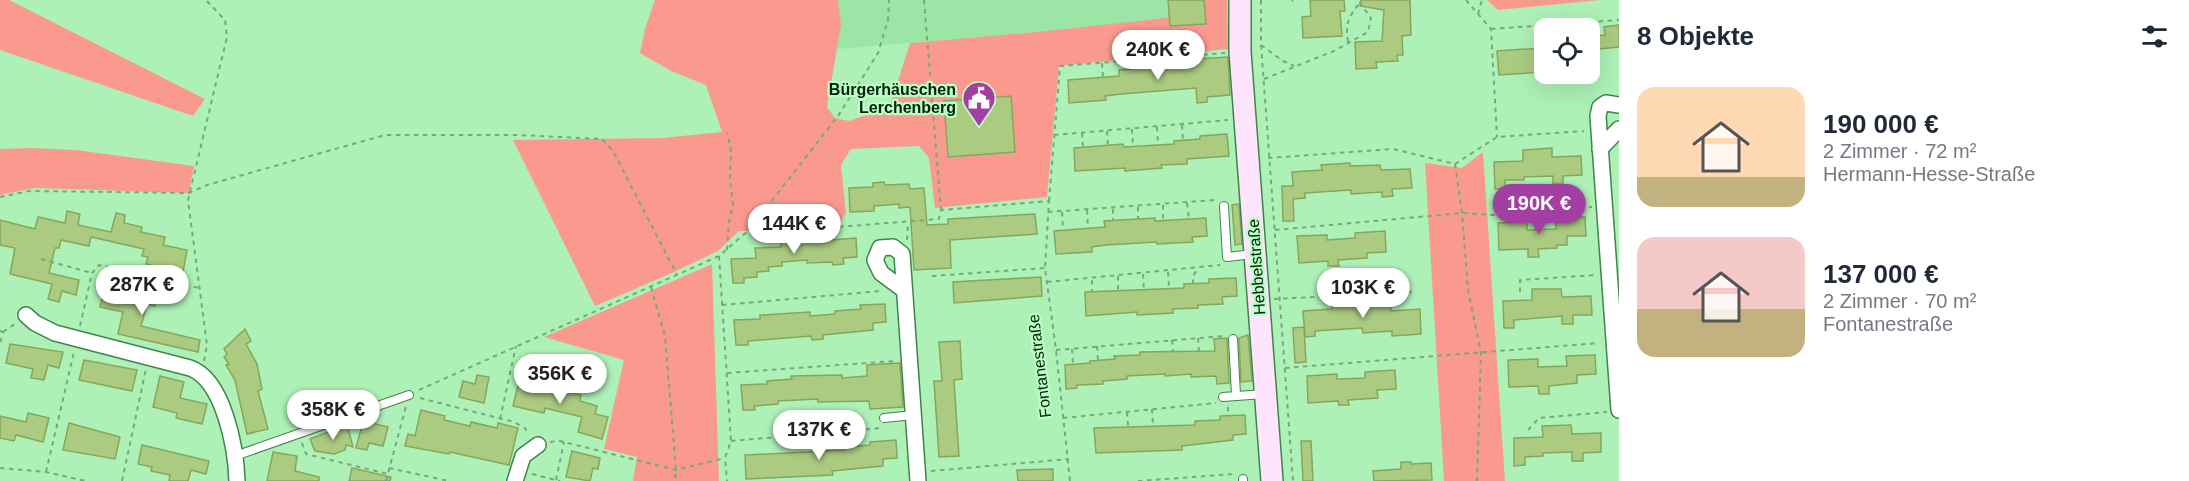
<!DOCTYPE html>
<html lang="de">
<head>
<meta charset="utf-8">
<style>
  body { margin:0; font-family:Arial,sans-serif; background:#f6f6f7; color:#1f2937; height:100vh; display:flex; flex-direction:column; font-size:22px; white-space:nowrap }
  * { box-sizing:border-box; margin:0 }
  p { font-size:20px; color:#747a83 }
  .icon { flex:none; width:33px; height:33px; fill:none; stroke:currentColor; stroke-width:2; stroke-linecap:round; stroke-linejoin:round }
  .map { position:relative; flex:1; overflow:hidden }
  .side { display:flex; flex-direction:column; background:#fff; width:570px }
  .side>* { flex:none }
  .controls { position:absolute; left:1534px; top:18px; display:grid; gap:12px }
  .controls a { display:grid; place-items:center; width:66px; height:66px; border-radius:12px; background:#fff; box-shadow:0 6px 24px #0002; font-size:30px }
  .price { position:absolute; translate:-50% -51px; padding:0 14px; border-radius:21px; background:#fff; color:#222; font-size:20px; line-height:39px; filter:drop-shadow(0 2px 3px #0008) }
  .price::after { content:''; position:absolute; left:50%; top:36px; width:18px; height:14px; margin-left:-9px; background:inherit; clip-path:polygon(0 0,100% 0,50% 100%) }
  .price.on { background:#a33ea2; color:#fff }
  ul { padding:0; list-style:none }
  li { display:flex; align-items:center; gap:18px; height:150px; padding:0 18px }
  li span { display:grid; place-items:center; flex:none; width:168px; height:120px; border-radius:18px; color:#555 }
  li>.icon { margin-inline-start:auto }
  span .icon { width:72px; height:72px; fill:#fffc; stroke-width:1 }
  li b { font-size:26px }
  h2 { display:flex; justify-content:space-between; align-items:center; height:72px; padding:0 18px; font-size:26px }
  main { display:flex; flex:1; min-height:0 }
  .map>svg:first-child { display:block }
  .built { fill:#9be6a6 }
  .green { fill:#fa9a8e }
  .building { fill:#aacb80; stroke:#86a65d; stroke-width:1.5 }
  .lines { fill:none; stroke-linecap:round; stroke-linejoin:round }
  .lane-casing { stroke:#41834e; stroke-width:10 }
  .street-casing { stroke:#41834e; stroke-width:18 }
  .secondary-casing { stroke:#41834e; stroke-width:24 }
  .path { stroke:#74aa7c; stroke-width:2; stroke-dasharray:4.5 4.5; stroke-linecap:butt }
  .lane { stroke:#fff; stroke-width:8 }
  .street { stroke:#fff; stroke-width:15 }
  .secondary { stroke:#fee5fd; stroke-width:21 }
  .labels { text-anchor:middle; stroke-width:4.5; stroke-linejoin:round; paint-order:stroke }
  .poi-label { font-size:16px; font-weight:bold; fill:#041f0a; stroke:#baffc3; text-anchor:end }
  .street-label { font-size:16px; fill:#041f0a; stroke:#baffc3 }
</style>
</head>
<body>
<main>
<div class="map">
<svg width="1619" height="481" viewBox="0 0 1619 481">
  <rect width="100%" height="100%" fill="#adf1b6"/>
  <!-- built -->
  <path class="built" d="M796 0H1204L1206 24 1046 31 814 51Z"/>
  <!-- green -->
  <g class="green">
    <path d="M0 0H9L205 99 193 116 0 50Z"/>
    <path d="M655 0H838L841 25 827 107 835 118 849 121 890 106 910 43 1046 31 1194 15 1195 0H1227L1228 49 1059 66 1047 197 935 208 929 158 919 146 851 149 841 165 846 213 835 230 739 231 718 251 672 273 595 306 513 140 662 138 722 132 706 85 671 71 640 53 645 29Z"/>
    <path d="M1487 0H1600L1498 10Z"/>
    <path d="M31 148 76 150 194 166 189 193 34 188 0 195V149Z"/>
    <path d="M1483 152 1505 481H1444L1425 163 1462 168Z"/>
    <path d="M712 264 719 481H633L637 457 604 449 624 360 544 337Z"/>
  </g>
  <!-- building -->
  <g class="building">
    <path d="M1168 0H1204L1206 24 1170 26Z"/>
    <path d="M1310 0H1344L1345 11H1340L1342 36 1303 38 1302 17 1311 16Z"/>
    <path d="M1361 0H1410L1411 35 1402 36 1403 55H1397L1398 61 1376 62 1377 68 1356 69 1355 42 1382 41 1384 10 1360 6Z"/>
    <path d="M1619 25V47L1590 50V36L1605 35 1604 27Z"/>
    <path d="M1543 48 1544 72 1499 75 1497 51Z"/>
    <path d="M1228 57 1230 95 1207 97V102L1197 103 1196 88 1121 94 1105 96 1106 100 1069 103 1068 80 1119 76V70L1187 65 1196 59Z"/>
    <path d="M1011 96 1015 152 948 157 944 101Z"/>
    <path d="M1227 134 1229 156 1187 159V164L1161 165 1162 168 1125 171V168L1075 171 1074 148 1123 144 1124 147 1174 144V141L1200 139V136Z"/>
    <path d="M1552 148V157L1581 156 1582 175 1563 176V184H1553V176L1524 177V180H1505V189H1495L1494 162 1523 161V150Z"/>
    <path d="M1350 163V166L1380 165 1381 170 1410 169 1412 188 1392 189 1393 196 1382 197V192L1351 194V190L1305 193V198L1293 199 1294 221H1283L1282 186H1293L1292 172 1322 170 1321 165Z"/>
    <path d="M884 182 885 185 909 184 910 189 924 188 927 225 948 224V219L1035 214 1037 234 950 240 951 268 914 270 910 207 899 208V204L874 206V211L850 212 849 188 873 187V183Z"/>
    <path d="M1239 204 1242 244 1235 245 1232 205Z"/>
    <path d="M67 211 80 214 78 225 111 232 116 213 125 215 124 223 142 227 141 232 165 237 163 245 187 250 183 272 146 264 148 257 142 256 144 249 91 237 89 246 61 240 59 248H55L49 273 79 280 76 295 62 291 59 302 48 299 52 284 10 274 15 248 0 245V220L35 229 38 217 65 223Z"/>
    <path d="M1585 217 1586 236H1567V245H1557V248L1538 249 1539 257H1528V249L1499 250 1498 223 1527 222V230L1556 229V218Z"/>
    <path d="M1155 218V221L1206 218 1207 236 1192 237 1193 242 1157 244 1156 242 1106 245 1092 247V252L1056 254 1054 231 1105 227 1104 221Z"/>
    <path d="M1385 231 1386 252 1367 253V258L1338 260 1339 266H1328V261L1299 263 1297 236 1327 235V240L1355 238V233Z"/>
    <path d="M805 236V238L831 237V240L856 238 857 257 843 258 844 264 833 265 832 262 807 263V260L782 262V266L768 267 769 271 757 272V277L744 278V283H733L731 259 756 258 755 248 781 247 780 237Z"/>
    <path d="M1041 277 1042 296 954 303 953 282Z"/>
    <path d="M1236 278 1237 296 1222 297 1223 304 1198 305V308L1173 309V313L1137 315V312L1086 316 1085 292 1184 288V284L1209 283V279Z"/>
    <path d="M130 281 159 288 155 306 147 304 141 326 200 340 198 352 118 334 123 312 100 307 105 287 127 292Z"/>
    <path d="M1532 289H1561L1562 297 1591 296 1592 315H1573V324H1562V316L1514 320V328H1504L1503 301 1532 300Z"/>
    <path d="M1361 301V306L1390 305 1391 311 1420 309 1421 334 1392 336V331L1363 333 1362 328 1315 331V336L1305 337 1303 311 1332 309V303Z"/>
    <path d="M885 304 886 322 873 323V330L823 335V339L812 340 811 336 773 339 748 341V345H736L734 320 760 319V315L810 312V316L835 314V311L861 309 860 305Z"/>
    <path d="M1304 327 1306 362 1295 363 1293 328Z"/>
    <path d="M245 329 251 341 246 344 257 364 262 389 258 391 268 429 247 434 235 380 226 365 229 364 224 357 227 354 224 349Z"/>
    <path d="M1248 335 1252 381 1241 382 1239 338Z"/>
    <path d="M1227 338 1229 383 1217 384 1216 376 1191 377V374L1165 376V374L1127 376V379L1103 381V384L1077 385V388L1066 389 1065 365 1090 363V361L1115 359 1114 356 1140 355V352L1215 351 1214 339Z"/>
    <path d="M960 341 962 379 954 380 959 456 939 457 934 381H942L939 342Z"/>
    <path d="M10 344 63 352 59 368 48 365 44 380 31 378 33 369 6 363Z"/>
    <path d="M1595 355 1596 374 1577 375V383L1549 386V394H1539L1538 386 1509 387 1508 360 1538 359V367L1567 366 1566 356Z"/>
    <path d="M84 360 137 370 132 391 79 380Z"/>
    <path d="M900 363 903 407 870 409 869 401 818 402V399L778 401V404L754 406 755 410H743L741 385 767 384V381L792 379 791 376 842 375V378L867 376V365Z"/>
    <path d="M1395 370 1396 389 1377 390 1378 398 1348 400 1349 405H1339L1338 401 1308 403 1307 376 1337 374V379L1365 378V372Z"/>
    <path d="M477 375 489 377 484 403 459 397 463 381 475 384Z"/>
    <path d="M160 376 184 382 180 398 207 404 202 424 176 418 177 413 153 407Z"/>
    <path d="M520 378 558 387 559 384 569 386 567 392 581 395 580 401 597 406 595 414 608 417 602 439 578 432 582 417 545 408 544 413 513 406Z"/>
    <path d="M421 410 445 416 444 420 470 426 471 422 497 428 498 423 518 428 509 465 450 452 449 454 405 446 408 434 415 436Z"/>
    <path d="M28 413 49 418 43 442 16 435 14 441 0 438V416L26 422Z"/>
    <path d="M1245 415 1246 434 1233 435V440L1182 446V450L1096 453 1094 428 1195 425V421L1220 420V416Z"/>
    <path d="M363 421 388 427 383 446 369 443 367 450 356 448Z"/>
    <path d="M69 423 120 437 115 459 63 450Z"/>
    <path d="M347 425 353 447 346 445 345 450 334 454 315 451 310 439Z"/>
    <path d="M1571 425 1572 434 1601 433V452L1583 453V461H1572V452L1543 453V456L1525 457V465L1514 466V438L1543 437 1542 426Z"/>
    <path d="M896 440 897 458 883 459V466L832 471 833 475 746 479 745 455 845 450V447L870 445V442Z"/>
    <path d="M1301 441H1311L1313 481H1303Z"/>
    <path d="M142 445 209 461 206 474 191 470 188 481H169L170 475 151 471 152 467 138 464Z"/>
    <path d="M572 451 600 458 598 469 593 468 590 481 566 477Z"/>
    <path d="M273 452 297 456 295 471 319 477V481H267Z"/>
    <path d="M1401 462H1411V464L1431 463 1432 480 1374 481 1373 471 1401 469Z"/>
    <path d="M352 468 391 477 390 481H349Z"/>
    <path d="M1053 469V481H1018L1017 470Z"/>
  </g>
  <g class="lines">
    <defs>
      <g id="lane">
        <path d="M1224 206 1227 257 1253 254"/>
        <path d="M1233 339 1236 395"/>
        <path d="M1223 397 1264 394"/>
        <path d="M884 418 914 415"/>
        <path d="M235 456 409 395"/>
        <path d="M1243 479V481"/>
      </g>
      <g id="street">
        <path d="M1619 105 1606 103 1600 107 1598 116 1619 410"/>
        <path d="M1600 149 1619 129"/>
        <path d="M904 290 881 273 875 260 880 248 893 247 902 254 918 481"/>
        <path d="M26 315 35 323 55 333 190 368C224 380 236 449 237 481"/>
        <path d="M515 481 523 456 538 445"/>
      </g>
      <path id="secondary" d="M1240 0V52L1272 481"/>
    </defs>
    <!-- lane casing -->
    <use href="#lane" class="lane-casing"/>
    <!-- street casing -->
    <use href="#street" class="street-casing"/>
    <!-- secondary casing -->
    <use href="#secondary" class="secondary-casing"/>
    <!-- path -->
    <g class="path">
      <path d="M924 0 941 210"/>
      <path d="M1261 0V44L1293 481"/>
      <path d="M1292 0 1293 1"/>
      <path d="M1466 0 1491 29 1497 137"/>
      <path d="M1478 14 1482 0"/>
      <path d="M1491 29 1619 20"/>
      <path d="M1348 42C1345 25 1348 17 1359 4"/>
      <path d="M1261 45 1283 61 1294 66"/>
      <path d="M1178 57V66"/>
      <path d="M1153 59V68"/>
      <path d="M1127 61 1128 70"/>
      <path d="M1102 63 1103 77"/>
      <path d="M1264 79 1334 51 1368 32 1371 18 1358 0"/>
      <path d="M1182 125 1183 140"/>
      <path d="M1157 127 1158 145"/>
      <path d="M1132 129 1133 147"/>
      <path d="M1107 131 1108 146"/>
      <path d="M1082 133 1083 148"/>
      <path d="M1054 135 1228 120"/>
      <path d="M1268 158 1393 149 1455 164 1497 137 1584 131"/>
      <path d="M1455 164 1462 213 1468 290 1481 353 1477 481"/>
      <path d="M0 197 29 191 189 193 207 185 385 135H518L602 139 613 151 677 275"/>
      <path d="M1049 201 1060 66 1225 53"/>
      <path d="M1187 203 1189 219"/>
      <path d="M1163 205V220"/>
      <path d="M1138 207V219"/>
      <path d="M1113 209V221"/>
      <path d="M1087 210 1088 228"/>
      <path d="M1048 212 1215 200"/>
      <path d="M1062 212 1063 230"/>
      <path d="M749 230 838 227 939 219 941 210 1049 201 1045 268 1056 350 1070 481"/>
      <path d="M1275 230 1462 213 1494 215 1592 207"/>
      <path d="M907 240 908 222"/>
      <path d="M727 250 729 222 733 205 730 180 731 149 727 133"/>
      <path d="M719 256 731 441 725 458 727 481"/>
      <path d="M41 259 92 273"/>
      <path d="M1168 272 1169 289"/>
      <path d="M1143 274 1144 291"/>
      <path d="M932 276 1045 268"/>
      <path d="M1118 276V290"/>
      <path d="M1092 280V292"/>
      <path d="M1047 282 1220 265"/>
      <path d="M1193 284V277L1198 267"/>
      <path d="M651 287 665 336 676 470 675 481"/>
      <path d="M1520 292V280L1596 275"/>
      <path d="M1274 299 1412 292"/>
      <path d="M722 305 881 291"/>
      <path d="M80 326 92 273 99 265 199 288"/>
      <path d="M0 331 3 332 0 344"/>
      <path d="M3 332 16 323"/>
      <path d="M1198 338 1199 352"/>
      <path d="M1172 340 1173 352"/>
      <path d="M1097 346 1098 360"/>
      <path d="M1072 349 1073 364"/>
      <path d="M1056 350 1224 336"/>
      <path d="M204 361 207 345 188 200 227 37 225 20 206 0"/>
      <path d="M1285 368 1599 343"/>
      <path d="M727 373 895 361"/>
      <path d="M419 390 719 256 749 230 838 116 878 53 888 20 889 0"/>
      <path d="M420 398 514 422 525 428 529 434"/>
      <path d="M1228 407V416"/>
      <path d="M1152 409 1153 427"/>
      <path d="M1127 412 1128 426"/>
      <path d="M1063 418 1216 403"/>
      <path d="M500 419 516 346"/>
      <path d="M1528 430 1539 418 1607 412"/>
      <path d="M731 441 881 428"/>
      <path d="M550 442 560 441 676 470 725 458"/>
      <path d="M302 443 306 454 388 474"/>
      <path d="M0 468 46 472 85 481"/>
      <path d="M389 468 449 481"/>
      <path d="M931 471 1069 459"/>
      <path d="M46 472 74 352"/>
      <path d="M532 474 560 481"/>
      <path d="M556 480 564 442"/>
      <path d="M122 481 146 369"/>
      <path d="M386 481 406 406"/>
      <path d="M1138 481 1234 474"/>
    </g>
    <!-- lane -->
    <use href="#lane" class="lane"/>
    <!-- street -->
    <use href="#street" class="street"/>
    <!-- secondary -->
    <use href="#secondary" class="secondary"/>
  </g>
  <!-- icons -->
  <defs>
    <symbol id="civic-pin" viewBox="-11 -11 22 30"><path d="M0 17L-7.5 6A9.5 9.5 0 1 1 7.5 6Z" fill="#a33ea2" stroke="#baffc3"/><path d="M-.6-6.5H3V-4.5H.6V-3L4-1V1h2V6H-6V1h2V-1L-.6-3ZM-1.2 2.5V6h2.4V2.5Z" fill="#fff"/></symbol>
  </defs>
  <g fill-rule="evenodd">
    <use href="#civic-pin" x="960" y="79" width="38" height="52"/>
  </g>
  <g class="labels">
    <!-- poi labels -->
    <g class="poi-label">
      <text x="956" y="95">Bürgerhäuschen<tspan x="956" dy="18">Lerchenberg</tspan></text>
    </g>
    <!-- street labels -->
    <g class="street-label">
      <text transform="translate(1256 267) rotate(-94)" y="6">Hebbelstraße</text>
      <text transform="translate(1039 366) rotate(-97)" y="6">Fontanestraße</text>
    </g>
  </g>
</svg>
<div class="controls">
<a><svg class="icon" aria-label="locate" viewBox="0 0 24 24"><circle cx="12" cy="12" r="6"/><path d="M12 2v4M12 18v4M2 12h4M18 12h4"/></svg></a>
</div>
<b class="price" style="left:1158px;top:81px">240K €</b>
<b class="price on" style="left:1539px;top:235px">190K €</b>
<b class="price" style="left:794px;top:255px">144K €</b>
<b class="price" style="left:142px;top:316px">287K €</b>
<b class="price" style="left:1363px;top:319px">103K €</b>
<b class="price" style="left:560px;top:405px">356K €</b>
<b class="price" style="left:333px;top:441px">358K €</b>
<b class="price" style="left:819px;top:461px">137K €</b>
</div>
<section class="side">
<h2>8 Objekte<svg class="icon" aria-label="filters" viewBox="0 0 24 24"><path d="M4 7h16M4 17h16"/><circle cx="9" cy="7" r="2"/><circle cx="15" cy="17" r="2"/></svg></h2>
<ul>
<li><span style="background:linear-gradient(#ffd9b3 75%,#c2b280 0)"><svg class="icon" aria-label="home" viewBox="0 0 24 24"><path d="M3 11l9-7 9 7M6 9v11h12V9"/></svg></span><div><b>190 000 €</b><p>2 Zimmer · 72 m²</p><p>Hermann-Hesse-Straße</p></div></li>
<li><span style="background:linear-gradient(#f6c9c9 60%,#c2b280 0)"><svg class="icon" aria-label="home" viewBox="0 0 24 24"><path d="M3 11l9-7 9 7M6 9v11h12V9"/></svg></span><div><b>137 000 €</b><p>2 Zimmer · 70 m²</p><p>Fontanestraße</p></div></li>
</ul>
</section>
</main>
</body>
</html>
